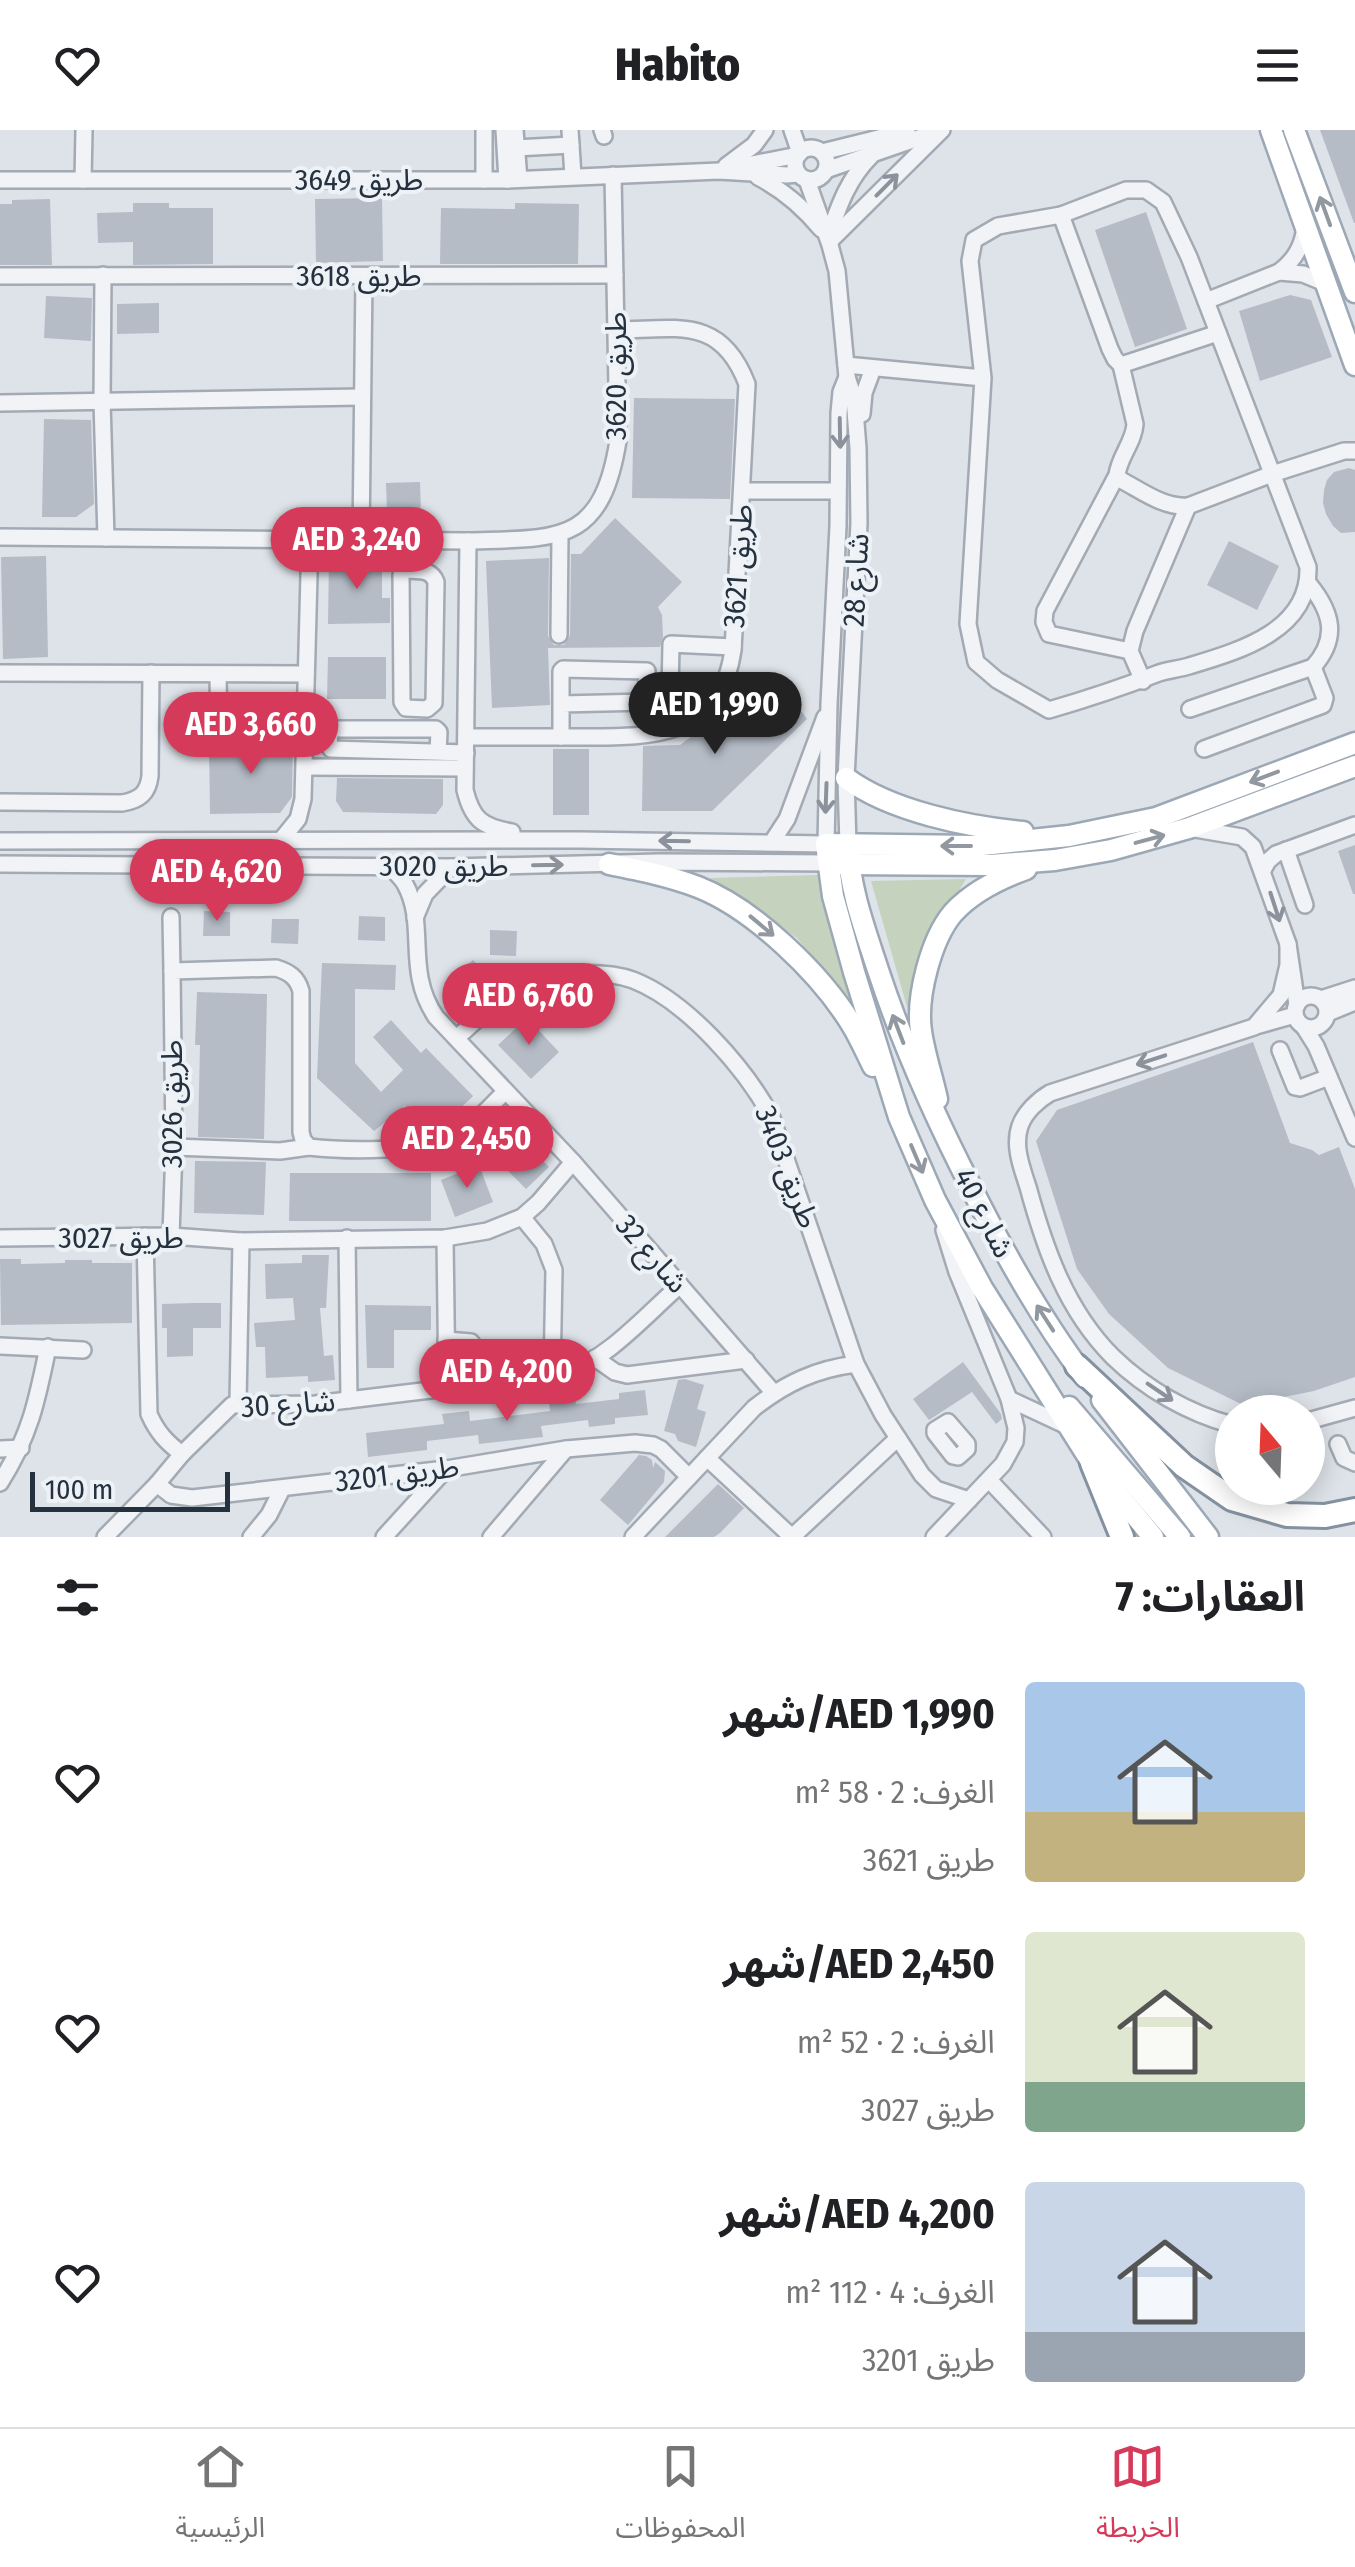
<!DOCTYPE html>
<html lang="ar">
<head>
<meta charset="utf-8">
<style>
  body { margin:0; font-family:"Fira Sans Condensed","Noto Sans Arabic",sans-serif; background:#f6f6f6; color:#202124; direction:rtl; height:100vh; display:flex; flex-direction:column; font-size:38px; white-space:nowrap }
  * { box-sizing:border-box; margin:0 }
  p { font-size:32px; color:#757577 }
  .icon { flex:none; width:55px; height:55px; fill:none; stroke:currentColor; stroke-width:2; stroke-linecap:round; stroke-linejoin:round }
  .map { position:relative; height:1407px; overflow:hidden; direction:ltr }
  .panel { display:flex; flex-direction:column; background:#fff; flex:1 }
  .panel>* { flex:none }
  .needle { width:65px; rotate:341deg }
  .fabs { position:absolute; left:1215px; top:1265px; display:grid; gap:20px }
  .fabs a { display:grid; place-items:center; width:110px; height:110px; border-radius:50%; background:#fff; box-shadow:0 5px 25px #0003; font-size:50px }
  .scale { position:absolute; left:30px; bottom:25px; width:200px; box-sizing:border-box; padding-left:10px; border:5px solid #263140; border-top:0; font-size:28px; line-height:35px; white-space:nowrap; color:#263140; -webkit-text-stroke:8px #edf2f6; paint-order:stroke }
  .price { position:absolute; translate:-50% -85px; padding:0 22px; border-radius:35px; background:#d63a5b; color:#fff; font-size:32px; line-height:65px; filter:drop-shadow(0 2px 5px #0008) }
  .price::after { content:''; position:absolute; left:50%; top:60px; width:30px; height:22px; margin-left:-15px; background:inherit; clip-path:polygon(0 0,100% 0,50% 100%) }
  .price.on { background:#222; color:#fff }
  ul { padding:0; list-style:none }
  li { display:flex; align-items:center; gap:30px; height:250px; padding:0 50px }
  li span { display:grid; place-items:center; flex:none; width:280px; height:200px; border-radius:10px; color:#555 }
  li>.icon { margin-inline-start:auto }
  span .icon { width:120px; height:120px; fill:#fffc; stroke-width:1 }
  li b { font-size:42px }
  h2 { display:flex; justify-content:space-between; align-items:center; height:120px; padding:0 50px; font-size:42px }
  header { display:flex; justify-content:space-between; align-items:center; height:130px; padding:0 50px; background:#fff; font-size:45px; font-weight:800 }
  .tab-bar { display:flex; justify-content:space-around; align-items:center; height:140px; border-top:2px solid #e0e0e0; background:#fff; font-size:28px; color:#757577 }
  .tab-bar a { display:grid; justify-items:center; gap:5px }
  .tab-bar .on { color:#d63a5b }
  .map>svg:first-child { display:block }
  .green { fill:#c5d3be }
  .building { fill:#b5bcc6 }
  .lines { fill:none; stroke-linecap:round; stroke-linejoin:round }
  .minor-casing { stroke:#a3aab3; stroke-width:20 }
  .major-casing { stroke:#9ca8b5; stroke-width:25 }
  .highway-casing { stroke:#8491a0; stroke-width:28 }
  .minor { stroke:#f1f3f7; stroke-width:15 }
  .major { stroke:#fff; stroke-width:20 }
  .highway { stroke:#fff; stroke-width:22 }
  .oneway { stroke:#8c929c }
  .oneway2 { stroke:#9298a0 }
  .labels { text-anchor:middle; stroke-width:8; stroke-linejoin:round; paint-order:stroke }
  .street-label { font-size:30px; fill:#263140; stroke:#edf2f6 }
</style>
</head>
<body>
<header><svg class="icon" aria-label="menu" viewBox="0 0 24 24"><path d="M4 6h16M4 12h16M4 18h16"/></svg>Habito<svg class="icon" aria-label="heart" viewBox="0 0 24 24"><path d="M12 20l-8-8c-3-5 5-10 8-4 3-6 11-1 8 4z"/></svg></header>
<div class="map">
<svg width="1355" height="1407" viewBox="0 0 1355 1407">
  <rect width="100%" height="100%" fill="#dee3e9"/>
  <!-- green -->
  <g class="green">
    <path d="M820 745C825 795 842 839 862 884L797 808 710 748Z"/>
    <path d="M966 749 924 819 909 884 871 751Z"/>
  </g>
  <!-- building -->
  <g class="building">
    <path d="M1320 0H1355V93H1354Z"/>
    <path d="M382 68 383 131 316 133 315 69Z"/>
    <path d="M50 69 52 135H0V74H12V70Z"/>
    <path d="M133 73H169V78H213V134L133 135V112L98 113 97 83 133 82Z"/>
    <path d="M515 73 579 74 578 134H440L441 78 515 79Z"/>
    <path d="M1146 82 1187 199 1135 217 1095 100Z"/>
    <path d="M1290 165 1311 170 1332 227 1260 251 1239 181Z"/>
    <path d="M46 166 92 168 91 211 44 208Z"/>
    <path d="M159 173V203L117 204V174Z"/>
    <path d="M634 268 735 269 730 369 632 368Z"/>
    <path d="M44 289 91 290 94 374 76 387H42Z"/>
    <path d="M1349 338 1355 340V402L1341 403 1333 396 1326 384 1323 373 1324 360 1327 350 1334 342Z"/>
    <path d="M420 352 421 383 389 384 387 380 386 353Z"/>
    <path d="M615 388 682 452 658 477 662 485 663 507 660 517 548 518 550 575 492 578 486 431 549 428 548 506 554 515H564L570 505 571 424H581Z"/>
    <path d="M1229 411 1279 436 1257 480 1207 455Z"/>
    <path d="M46 426 48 527 3 529 1 427Z"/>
    <path d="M329 427 382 428V468H390V493L328 494Z"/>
    <path d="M328 527H386V569H327Z"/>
    <path d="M744 567 802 582 807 589 712 681H642L643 616 680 615Z"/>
    <path d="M293 611 292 667 280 683 210 684 209 613 220 617 228 613Z"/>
    <rect x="553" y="619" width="36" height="66"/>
    <path d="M337 648 443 649V675L436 684 343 682 336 671Z"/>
    <path d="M1355 715V764H1353L1338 721Z"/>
    <path d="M204 781 230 782V806H203Z"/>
    <path d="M359 786 385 787V811L358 810Z"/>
    <path d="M272 789H299L298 814 271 813Z"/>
    <path d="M490 800 517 801 516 826 490 825Z"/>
    <path d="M473 830 489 848 469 865 453 847Z"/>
    <path d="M322 833 396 835 395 860 355 859V933L381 962 403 940 373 907 391 890 421 923 426 918 473 966 438 1000 430 1002 405 976 374 1001 317 948Z"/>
    <path d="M197 862 267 864 264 1009 198 1007 200 915H195Z"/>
    <path d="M527 888 559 922 531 949 498 915Z"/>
    <path d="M1253 912 1290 1013 1312 1020 1319 1025 1339 1017 1355 1059V1247L1314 1261 1243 1275 1168 1238 1109 1184 1077 1139 1036 1011 1057 980Z"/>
    <path d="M508 996 549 1037 526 1059 486 1019Z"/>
    <path d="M195 1031 266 1032 264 1085 194 1083Z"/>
    <path d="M479 1035 493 1072 455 1087 441 1050Z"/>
    <path d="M290 1043H431V1091H289Z"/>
    <path d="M302 1125H329L326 1178H320L324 1226 333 1225 335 1250 308 1252V1246L266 1248 265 1217H256L254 1193 295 1190 293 1168 266 1169 265 1134 302 1133Z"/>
    <path d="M0 1129H21V1134L65 1133V1130H92V1133H132V1193L1 1195Z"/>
    <path d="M195 1173H221V1198H193V1226L167 1227V1198H162V1174Z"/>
    <path d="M365 1175 431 1176V1200H394V1238H367Z"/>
    <path d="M963 1232 1001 1284 1002 1289 996 1294 972 1262 929 1290 913 1269Z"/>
    <path d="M685 1249 704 1255 697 1279 706 1282 696 1317 678 1311 675 1304 664 1301 678 1250Z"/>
    <path d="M645 1260 648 1285 615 1288V1294L589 1297 588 1290 541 1296 543 1307 479 1314 478 1305 427 1311V1320L368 1327 366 1303 444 1294 442 1284 469 1281 470 1291 503 1287 550 1281 549 1271 575 1267 576 1274 619 1269V1263Z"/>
    <path d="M639 1325 646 1326 652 1330 653 1338 655 1332 665 1341 664 1352 628 1395 600 1370Z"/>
    <path d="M718 1354 744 1378 720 1403 714 1407H665Z"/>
  </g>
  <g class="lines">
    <defs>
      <g id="minor">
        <path d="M484 0V50"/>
        <path d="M504 0 507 50"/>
        <path d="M515 0 519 49"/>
        <path d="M570 0 573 46"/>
        <path d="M602 0 604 6"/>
        <path d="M792 0 800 23"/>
        <circle cx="811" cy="34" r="16"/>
        <path d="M516 18 571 15"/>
        <path d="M822 22 907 1"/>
        <path d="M726 36 754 15 765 0"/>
        <path d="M742 36 798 25"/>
        <path d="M826 40 936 2"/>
        <path d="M758 47C783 60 803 77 821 99"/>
        <path d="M0 50H507L719 41 787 45 798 44"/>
        <path d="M83 50 84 0"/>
        <path d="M807 50 830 115 837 141 847 247 854 268 858 318 859 393 846 648 848 715"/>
        <path d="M1061 85 1110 219 1115 229 1121 235 1218 203"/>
        <path d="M830 101C840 73 849 48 871 26"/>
        <path d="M831 110 942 0"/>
        <path d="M1279 142 1303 144 1325 153"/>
        <path d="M103 145 102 271 106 408"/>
        <path d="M0 146 615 145"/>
        <path d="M1206 171 1279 142C1295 130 1303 116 1305 96"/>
        <path d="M846 235 983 248 970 131 974 110 998 96 1061 85 1126 60H1146L1163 72 1189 127 1308 437C1310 501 1239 521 1189 536 1179 539 1168 540 1159 543 1123 557 1087 569 1049 580L997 550 976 532 968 494 983 248"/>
        <path d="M1121 235 1135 294C1134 312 1119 327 1117 345L1045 481 1044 492 1049 504 1130 521"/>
        <path d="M0 273 362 267"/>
        <path d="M862 284 864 263 871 244"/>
        <path d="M1117 345 1121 350C1142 361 1164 378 1188 376L1272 344 1344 321H1355"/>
        <path d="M743 361H837"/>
        <path d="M0 407 468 411C559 408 601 415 618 311L613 45"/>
        <path d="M361 409 364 147"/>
        <path d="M468 411 465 660C472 689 482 697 512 702"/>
        <path d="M404 440C418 441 431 438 436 452L434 573 427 579 406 578 402 572 401 445Z"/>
        <path d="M559 505 560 405"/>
        <path d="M0 543 306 544"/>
        <path d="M218 544 219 606"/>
        <path d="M1143 551 1130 521 1135 501 1188 376"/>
        <path d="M670 565 671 514 733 517"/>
        <path d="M561 574 646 572 647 541 563 539 561 541V607"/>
        <path d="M1190 579 1313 537C1339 508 1332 482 1309 454"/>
        <path d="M467 607C504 607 540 607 577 607 650 607 720 610 733 520L747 254C721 186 678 199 618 200"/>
        <path d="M1204 619 1323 575 1325 568 1313 537"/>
        <path d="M438 622 439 602 436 599H335L330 601 329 616 331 619 466 623"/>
        <path d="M305 637 465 638"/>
        <path d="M0 672 122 673C140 670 148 663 150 646L151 543"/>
        <path d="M1189 698 1242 707 1253 717 1288 814 1297 875"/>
        <path d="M281 710 298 689 303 669 310 408"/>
        <path d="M0 711 580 710 826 714 829 574 838 396 839 283 841 262 847 247"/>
        <path d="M772 712 787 689 825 587"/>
        <path d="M1286 720 1305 775"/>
        <path d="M0 734 451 737 659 732 827 733"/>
        <path d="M389 736C395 742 401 747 405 754 428 796 404 840 436 887L573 1032 773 1262"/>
        <path d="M1263 740 1268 731 1276 724 1355 695"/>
        <path d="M171 787 172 841"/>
        <path d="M415 788 425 764 451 737"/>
        <circle cx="1311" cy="882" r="16"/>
        <path d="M1321 869 1355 858"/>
        <path d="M1328 883 1355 872"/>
        <path d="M1256 896 1295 885"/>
        <path d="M1304 897 1316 916 1355 1008"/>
        <path d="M456 908C479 890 500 862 528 852 554 842 607 840 633 850 687 871 746 939 772 988L856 1234 883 1285 922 1345 936 1359 969 1370"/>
        <path d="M1280 920 1295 957 1300 958 1329 947"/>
        <path d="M174 1017 280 1021 309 1017"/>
        <path d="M522 1087 544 1114 554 1140 552 1246"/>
        <path d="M145 1106 149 1284C157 1302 166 1312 182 1324"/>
        <path d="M171 1106 174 1017 172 841 276 838C289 842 297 847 301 861V1002L303 1010 309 1017C344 1021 428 1023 458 1004 475 994 490 976 505 962"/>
        <path d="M0 1108 171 1106 241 1111 445 1108 487 1101 522 1087 538 1073 573 1032"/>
        <path d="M347 1108 349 1270"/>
        <path d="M445 1108 447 1260"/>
        <path d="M446 1210 471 1212 473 1215 467 1257"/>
        <path d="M0 1216 83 1220"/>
        <path d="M595 1228 615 1242 627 1245 746 1230"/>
        <path d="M1009 1269 1069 1297"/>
        <path d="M238 1273 241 1111"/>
        <path d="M1308 1291 1355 1278"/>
        <path d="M948 1292 967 1314V1319L958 1327 953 1326 935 1303V1300Z"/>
        <path d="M1232 1295C1188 1283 1146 1259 1113 1227 1066 1180 1045 1119 1028 1057 1022 1038 1013 1016 1020 996 1025 982 1038 970 1050 963L1254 897 1281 865 1288 835V814"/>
        <path d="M1338 1314 1344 1328 1355 1333"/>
        <path d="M0 1319 21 1318"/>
        <path d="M707 1328 792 1407 898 1308"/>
        <path d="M990 1351 1043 1407"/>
        <path d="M0 1353C30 1306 37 1271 48 1217"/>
        <path d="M157 1354 171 1365 192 1368 446 1339 566 1319 635 1313 653 1315 661 1319 689 1347"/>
        <path d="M105 1407 157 1354 182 1324 232 1275 315 1274 563 1244C606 1231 646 1185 680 1155"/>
        <path d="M251 1407 269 1385 282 1359"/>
        <path d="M384 1407 446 1339"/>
        <path d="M491 1407 566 1319"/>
        <path d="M633 1407 754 1278C786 1253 816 1239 856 1234"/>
        <path d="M934 1407 1003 1334 1015 1312 1016 1298 1009 1269 957 1142 944 1100"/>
      </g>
      <g id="major">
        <path d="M1271 0 1355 235"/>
        <path d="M1294 0 1355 162"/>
        <path d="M846 648C890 681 968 697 1023 702"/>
        <path d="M848 715C849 758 865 800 878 840 903 916 935 987 971 1057 1004 1123 1040 1188 1085 1247"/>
        <path d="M609 734C639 740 669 746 698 757 754 779 821 844 852 895 860 908 866 922 873 936"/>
        <path d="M839 734 991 735 1055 730 1111 720 1189 698 1355 636"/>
        <path d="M937 969C932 946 924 923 921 901 916 867 931 809 953 783 972 762 1001 748 1026 739"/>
        <path d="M1102 1270 1208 1407"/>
        <path d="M1069 1277 1180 1407"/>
        <path d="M1153 1407 1092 1333 982 1158 935 1070 899 987 854 842 833 766 826 714 973 716 1069 706 1156 688 1355 613"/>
      </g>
      <g id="highway">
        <path d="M1077 1236 1184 1336 1232 1369 1287 1385 1325 1386 1355 1380"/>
        <path d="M1092 1333 1122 1407"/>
      </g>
    </defs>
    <!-- minor casing -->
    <use href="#minor" class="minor-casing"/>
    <!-- major casing -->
    <use href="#major" class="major-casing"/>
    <!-- highway casing -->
    <use href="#highway" class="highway-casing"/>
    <!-- minor -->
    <use href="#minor" class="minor"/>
    <!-- major -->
    <use href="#major" class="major"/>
    <!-- highway -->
    <use href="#highway" class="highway"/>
  </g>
  <!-- one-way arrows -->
  <defs><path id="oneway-shaft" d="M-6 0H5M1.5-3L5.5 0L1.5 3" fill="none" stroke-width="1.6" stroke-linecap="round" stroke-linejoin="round" transform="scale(2.5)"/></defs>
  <g class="oneway">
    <use href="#oneway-shaft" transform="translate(887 55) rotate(-45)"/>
    <use href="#oneway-shaft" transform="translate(840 303) rotate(89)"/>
    <use href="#oneway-shaft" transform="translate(826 668) rotate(92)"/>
    <use href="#oneway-shaft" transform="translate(674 711) rotate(-179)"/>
    <use href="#oneway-shaft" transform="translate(548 735) rotate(-1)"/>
    <use href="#oneway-shaft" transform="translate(1275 777) rotate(72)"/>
    <use href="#oneway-shaft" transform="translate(1151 930) rotate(162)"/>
    <use href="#oneway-shaft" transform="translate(1160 1262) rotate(34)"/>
  </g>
  <g class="oneway2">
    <use href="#oneway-shaft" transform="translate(1325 81) rotate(-110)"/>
    <use href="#oneway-shaft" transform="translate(1264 647) rotate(159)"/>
    <use href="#oneway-shaft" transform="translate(1150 709) rotate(-15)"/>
    <use href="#oneway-shaft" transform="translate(956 716) rotate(180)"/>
    <use href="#oneway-shaft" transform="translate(762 796) rotate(40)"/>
    <use href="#oneway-shaft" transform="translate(898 899) rotate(-111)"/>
    <use href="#oneway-shaft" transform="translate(917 1029) rotate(67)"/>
    <use href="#oneway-shaft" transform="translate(1045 1188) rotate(-123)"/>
  </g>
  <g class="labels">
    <!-- street labels -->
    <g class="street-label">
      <text x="359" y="60">طريق 3649</text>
      <text x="359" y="156">طريق 3618</text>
      <text transform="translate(616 246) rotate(-90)" y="10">طريق 3620</text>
      <text transform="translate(738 436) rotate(-86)" y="10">طريق 3621</text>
      <text transform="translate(856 450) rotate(-87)" y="10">شارع 28</text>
      <text x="444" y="746">طريق 3020</text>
      <text transform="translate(172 974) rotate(-90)" y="10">طريق 3026</text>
      <text transform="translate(787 1037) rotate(69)" y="10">طريق 3403</text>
      <text transform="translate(984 1083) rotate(63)" y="10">شارع 40</text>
      <text x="121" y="1118">طريق 3027</text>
      <text transform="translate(652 1124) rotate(49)" y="10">شارع 32</text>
      <text transform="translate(288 1274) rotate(-4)" y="10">شارع 30</text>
      <text transform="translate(397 1344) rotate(-7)" y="10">طريق 3201</text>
    </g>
  </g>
</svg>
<div class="fabs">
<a><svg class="needle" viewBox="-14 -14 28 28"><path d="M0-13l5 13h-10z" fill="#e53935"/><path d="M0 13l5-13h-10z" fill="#757577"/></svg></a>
</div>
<div class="scale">100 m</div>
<b class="price" style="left:357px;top:462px">AED 3,240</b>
<b class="price on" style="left:715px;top:627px">AED 1,990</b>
<b class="price" style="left:251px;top:647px">AED 3,660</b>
<b class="price" style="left:217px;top:794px">AED 4,620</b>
<b class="price" style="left:529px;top:918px">AED 6,760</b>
<b class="price" style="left:467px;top:1061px">AED 2,450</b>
<b class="price" style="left:507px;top:1294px">AED 4,200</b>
</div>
<section class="panel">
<h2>العقارات: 7<svg class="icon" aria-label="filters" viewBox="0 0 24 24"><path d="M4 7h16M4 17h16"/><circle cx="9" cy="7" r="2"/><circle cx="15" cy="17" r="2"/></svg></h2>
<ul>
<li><span style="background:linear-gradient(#a9c7e8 65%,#c2b280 0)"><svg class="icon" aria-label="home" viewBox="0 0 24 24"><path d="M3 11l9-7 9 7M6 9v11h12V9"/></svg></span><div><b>AED 1,990/شهر</b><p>الغرف: 2 · 58 m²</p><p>طريق 3621</p></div><svg class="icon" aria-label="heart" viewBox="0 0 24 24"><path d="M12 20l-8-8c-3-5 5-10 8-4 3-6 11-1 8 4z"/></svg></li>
<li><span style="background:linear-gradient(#dfe7d0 75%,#7fa58c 0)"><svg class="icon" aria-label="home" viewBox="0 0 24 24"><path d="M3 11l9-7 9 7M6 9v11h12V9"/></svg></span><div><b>AED 2,450/شهر</b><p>الغرف: 2 · 52 m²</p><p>طريق 3027</p></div><svg class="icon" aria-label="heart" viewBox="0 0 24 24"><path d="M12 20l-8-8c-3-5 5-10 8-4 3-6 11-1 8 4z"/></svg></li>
<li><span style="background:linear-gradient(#c9d6e8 75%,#9aa5b1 0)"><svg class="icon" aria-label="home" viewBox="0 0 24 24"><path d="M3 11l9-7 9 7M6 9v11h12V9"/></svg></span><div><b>AED 4,200/شهر</b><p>الغرف: 4 · 112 m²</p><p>طريق 3201</p></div><svg class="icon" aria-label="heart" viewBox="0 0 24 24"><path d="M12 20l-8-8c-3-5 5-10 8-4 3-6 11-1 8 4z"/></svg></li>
</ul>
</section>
<nav class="tab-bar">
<a class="on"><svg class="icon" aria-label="map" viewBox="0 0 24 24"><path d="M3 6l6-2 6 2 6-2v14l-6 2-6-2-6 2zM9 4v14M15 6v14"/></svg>الخريطة</a>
<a><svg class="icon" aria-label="saved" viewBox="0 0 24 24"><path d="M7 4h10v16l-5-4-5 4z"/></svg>المحفوظات</a>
<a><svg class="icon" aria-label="home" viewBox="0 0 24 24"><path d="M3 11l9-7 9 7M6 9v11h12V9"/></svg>الرئيسية</a>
</nav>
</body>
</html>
